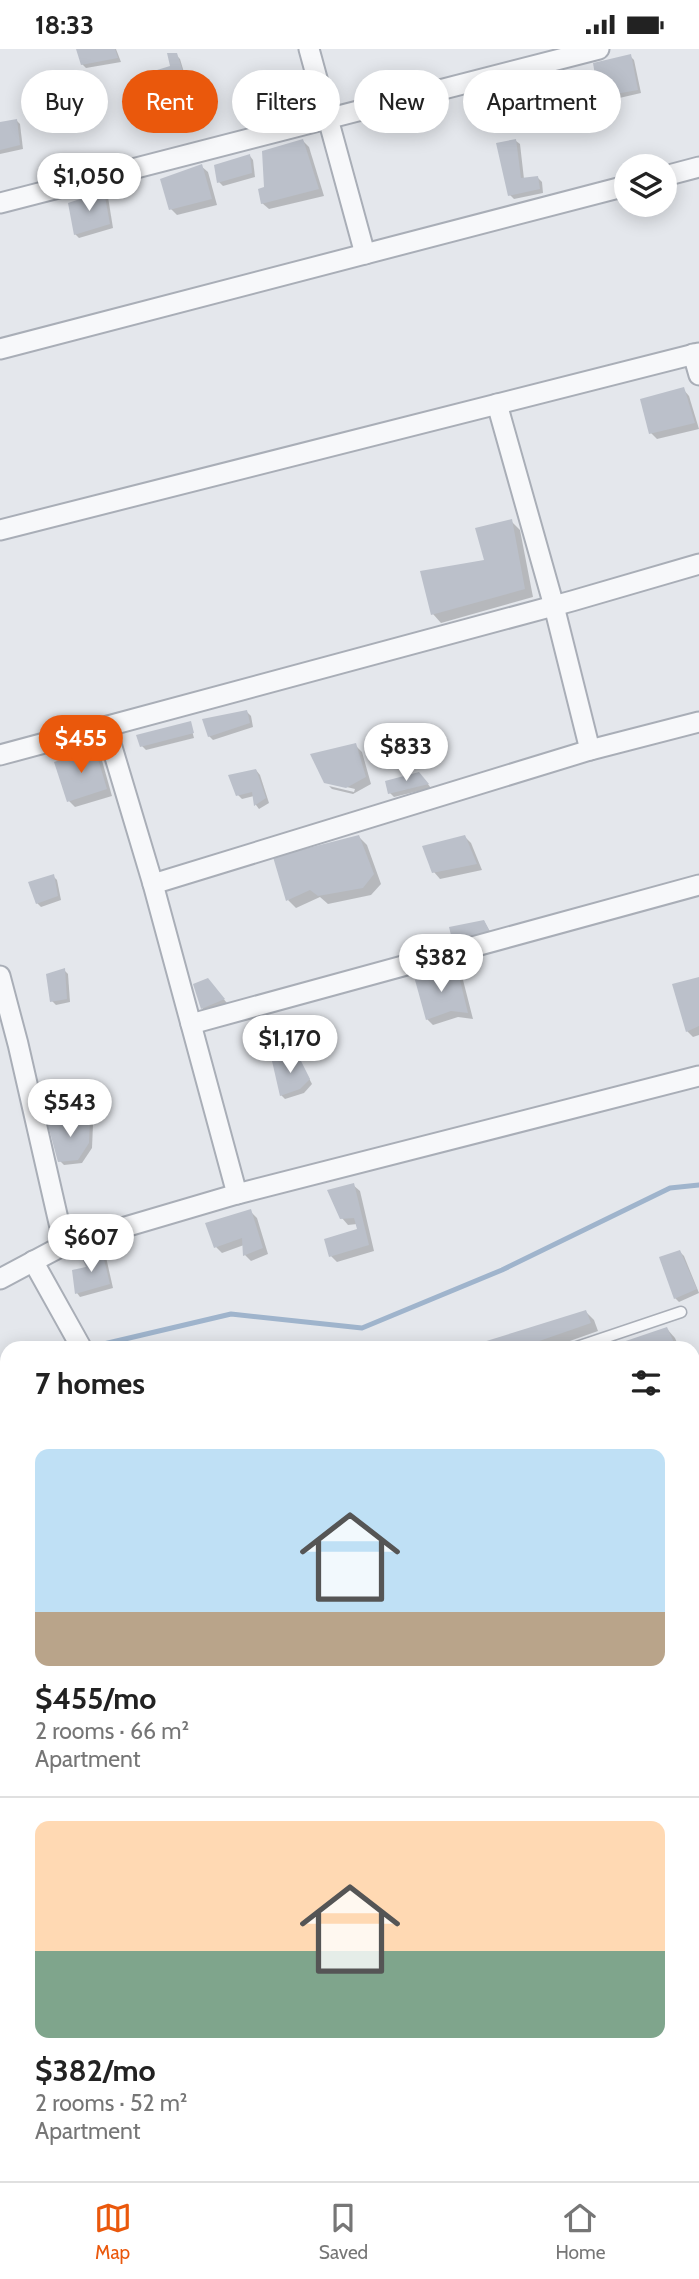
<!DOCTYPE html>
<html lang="en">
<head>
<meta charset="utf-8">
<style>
  body { margin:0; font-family:Cabin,sans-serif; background:#f2f2f2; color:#222; height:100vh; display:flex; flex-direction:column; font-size:26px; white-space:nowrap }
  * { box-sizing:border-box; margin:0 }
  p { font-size:23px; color:#767676 }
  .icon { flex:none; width:38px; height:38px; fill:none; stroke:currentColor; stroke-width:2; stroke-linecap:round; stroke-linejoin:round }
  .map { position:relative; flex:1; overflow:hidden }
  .panel { position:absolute; left:0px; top:1292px; width:700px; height:842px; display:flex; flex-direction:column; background:#fff; border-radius:21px 21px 0 0; box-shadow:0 4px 18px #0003 }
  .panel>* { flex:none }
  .hud { position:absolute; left:21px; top:21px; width:658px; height:63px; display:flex; gap:14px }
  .controls { position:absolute; left:614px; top:105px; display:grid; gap:14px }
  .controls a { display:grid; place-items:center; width:63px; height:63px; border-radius:50%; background:#fff; box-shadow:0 4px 18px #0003; font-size:35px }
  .price { position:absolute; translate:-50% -60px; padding:0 16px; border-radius:24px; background:#fff; color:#222; font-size:23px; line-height:46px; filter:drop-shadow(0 2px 4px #0008) }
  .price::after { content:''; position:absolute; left:50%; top:42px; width:21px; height:16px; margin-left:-10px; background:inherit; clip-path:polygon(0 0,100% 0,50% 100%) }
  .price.active { background:#ea580c; color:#fff }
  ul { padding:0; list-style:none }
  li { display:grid; align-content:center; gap:14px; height:371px; padding:0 35px }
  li+li { border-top:2px solid #e0e0e0 }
  li span { display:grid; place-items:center; height:217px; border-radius:14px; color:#555 }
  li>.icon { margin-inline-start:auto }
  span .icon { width:126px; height:126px; fill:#fffc; stroke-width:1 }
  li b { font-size:30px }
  h2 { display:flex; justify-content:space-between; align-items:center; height:84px; padding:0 35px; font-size:30px }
  .chip { padding:0 24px; border-radius:32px; background:#fff; box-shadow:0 4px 18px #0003; font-size:24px; line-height:63px }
  .chip.active { background:#ea580c; color:#fff }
  .status { display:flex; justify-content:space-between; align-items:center; height:49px; padding:0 35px; background:#fff; direction:ltr }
  .status svg { height:19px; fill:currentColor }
  .menu { display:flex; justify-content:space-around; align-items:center; height:98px; border-top:2px solid #e0e0e0; background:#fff; font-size:19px; color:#767676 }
  .menu a { display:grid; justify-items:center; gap:4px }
  .menu .active { color:#ea580c }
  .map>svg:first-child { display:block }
  .shadow { fill:#0003 }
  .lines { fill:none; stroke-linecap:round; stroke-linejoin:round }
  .stream { stroke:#9fb4cc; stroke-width:5 }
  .building { fill:#bbc0ca }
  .service-casing { stroke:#a9aeb7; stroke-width:13 }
  .minor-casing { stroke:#a9aeb7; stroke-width:23 }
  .primary-casing { stroke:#a3abb8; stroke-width:35 }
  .service { stroke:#f7f8fa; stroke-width:10 }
  .minor { stroke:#f7f8fa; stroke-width:19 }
  .primary { stroke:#fff; stroke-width:32 }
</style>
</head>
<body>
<div class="status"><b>18:33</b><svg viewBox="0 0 49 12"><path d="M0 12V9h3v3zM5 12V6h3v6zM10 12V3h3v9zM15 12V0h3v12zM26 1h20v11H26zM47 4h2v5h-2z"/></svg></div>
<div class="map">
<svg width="699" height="2132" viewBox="0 0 699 2132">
  <rect width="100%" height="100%" fill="#e4e7ec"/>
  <!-- shadow -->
  <g class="shadow">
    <path d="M78 0H116L121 13 86 19 82 15Z"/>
    <path d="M176 6 180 10 186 30 162 34 158 31 172 18Z"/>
    <path d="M630 7 634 11 641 44 615 50 611 45Z"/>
    <path d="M16 71 20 75 23 100 0 105V75Z"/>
    <path d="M303 92 309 98 324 147 269 160 262 154 266 139Z"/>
    <path d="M516 92 520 95 524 130 538 129 542 133 543 144 514 150 510 146Z"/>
    <path d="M250 107 253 111 255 128 223 137 219 133Z"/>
    <path d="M201 117 208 123 217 156 177 166 171 160Z"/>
    <path d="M104 144 108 148 113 179 79 189 75 185Z"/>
    <path d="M683 340 689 347 699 380 657 390 651 384Z"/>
    <path d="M511 472 520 481 533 548 441 574 433 565 486 513Z"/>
    <path d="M247 663 251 667 253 678 213 691 209 687Z"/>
    <path d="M190 674 194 689 146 701 142 697Z"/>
    <path d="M355 696 362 703 371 735 353 745 332 740 329 737 354 743 355 740 326 733Z"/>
    <path d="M94 702 101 708 112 747 75 758 69 752Z"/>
    <path d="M256 721 260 726 269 754 259 760 256 756 254 747 242 750 238 746Z"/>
    <path d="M423 729 431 739 394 748 390 744Z"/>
    <path d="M359 788 367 796 381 835 371 846 328 855 320 848 296 859 288 851Z"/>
    <path d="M465 788 471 794 482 821 440 830 434 823Z"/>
    <path d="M53 827 57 831 61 851 41 858 37 854Z"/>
    <path d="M484 872 492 886 458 893 454 889Z"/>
    <path d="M64 921 68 925 70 953 56 956 52 952Z"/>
    <path d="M456 921 462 927 473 970 458 968 433 976 427 970Z"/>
    <path d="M699 930V986L693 988 687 982Z"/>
    <path d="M211 935 227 954 206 963 202 959Z"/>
    <path d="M298 1008 312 1035 304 1044 285 1050 281 1046Z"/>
    <path d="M90 1072 93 1076 92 1099 82 1114 64 1116 60 1112Z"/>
    <path d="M353 1136 360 1142 374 1202 337 1213 331 1207 359 1181 357 1175 348 1176 342 1169Z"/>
    <path d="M250 1162 257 1169 268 1205 251 1212 245 1206 244 1196 222 1204 216 1198Z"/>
    <path d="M680 1203 684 1207 699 1244 679 1253 675 1249Z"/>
    <path d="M102 1204 106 1208 113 1239 80 1248 77 1244 88 1219Z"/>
    <path d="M586 1263 594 1271 598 1282 553 1298H471Z"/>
    <path d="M667 1280 675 1289 679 1298H612Z"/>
    <path d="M699 1312V1412L693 1423V1324Z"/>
    <path d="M7 1439V1475L0 1476V1441Z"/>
    <path d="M7 1489V1533L0 1534V1490Z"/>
    <path d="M693 1496 699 1499V1545L693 1557Z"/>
    <path d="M0 1767 2 1769 0 1800Z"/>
    <path d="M693 1852 699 1855V1929L693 1940Z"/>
    <path d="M693 1953 699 1956V1976L693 1987Z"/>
    <path d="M7 2026V2066L3 2068 0 2065V2028Z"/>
    <path d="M254 2126H267L266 2132H255Z"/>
    <path d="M273 2126H308L306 2132H272Z"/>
    <path d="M322 2126H348L345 2132H334Z"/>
    <path d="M448 2126H523L527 2131 459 2132Z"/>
  </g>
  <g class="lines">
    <!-- stream -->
    <g class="stream">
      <path d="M91 1298 231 1265 362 1279 502 1221 670 1139 699 1136"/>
      <path d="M0 1353 7 1348"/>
    </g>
  </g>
  <!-- building -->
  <g class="building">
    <path d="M76 0H115L118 9 81 16Z"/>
    <path d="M167 4H177L184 26 157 31V21L170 17Z"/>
    <path d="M631 5 638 41 610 46 595 26 593 14Z"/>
    <path d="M17 70 20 96 0 101V73Z"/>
    <path d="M303 90 319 140 261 155 258 140 264 138 262 102Z"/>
    <path d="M516 90 521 129 538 127 540 140 508 147 496 94Z"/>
    <path d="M250 105 252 124 217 134 214 116Z"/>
    <path d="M202 115 212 150 169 161 160 130Z"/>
    <path d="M104 142 110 175 74 186 68 154Z"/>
    <path d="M684 338 695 374 649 385 640 350Z"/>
    <path d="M512 470 525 540 431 566 420 522 484 511 475 479Z"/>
    <path d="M247 661 250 674 208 688 202 670Z"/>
    <path d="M191 672 194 684 140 698 136 686Z"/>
    <path d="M356 694 366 728 346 739 324 734 310 705Z"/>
    <path d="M95 700 107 740 67 753 54 713Z"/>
    <path d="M256 720 266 749 254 757 252 743 236 747 228 726Z"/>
    <path d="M419 723 429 735 388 745 385 732Z"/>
    <path d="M359 786 374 825 363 839 318 847 310 841 286 852 273 808Z"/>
    <path d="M465 786 477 815 432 824 422 797Z"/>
    <path d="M54 825 58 847 36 855 28 833Z"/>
    <path d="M484 871 490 883 452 890 449 878Z"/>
    <path d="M65 919 67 950 50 953 46 925Z"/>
    <path d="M457 919 468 964 451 962 426 971 415 931Z"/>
    <path d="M699 928V977L686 983 672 935Z"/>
    <path d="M208 929 225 950 201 960 193 935Z"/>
    <path d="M298 1006 310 1030 300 1040 280 1047 272 1012Z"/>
    <path d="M90 1070 89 1094 78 1111 58 1113 48 1076Z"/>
    <path d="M354 1134 369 1196 329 1208 324 1190 357 1180 354 1169 340 1170 327 1141Z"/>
    <path d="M251 1160 263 1199 243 1207 242 1189 214 1199 205 1174Z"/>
    <path d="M680 1201 697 1240 674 1250 659 1208Z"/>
    <path d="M102 1202 110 1235 75 1245 72 1221 86 1218 81 1207Z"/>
    <path d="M586 1261 591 1274 522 1298H467Z"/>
    <path d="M667 1278 676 1298H608Z"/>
    <path d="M424 1292 429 1298H404Z"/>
    <path d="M699 1309V1389L693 1400V1320Z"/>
    <path d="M699 1435V1467L693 1464V1447Z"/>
    <path d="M7 1437V1468L0 1469V1439Z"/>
    <path d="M7 1487V1526L0 1527V1488Z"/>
    <path d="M693 1495 699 1497V1521L693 1533Z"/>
    <path d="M693 1687 699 1690V1745L693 1742Z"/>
    <path d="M693 1850 699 1853V1913L693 1923Z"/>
    <path d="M4 1873H7V1903L2 1902Z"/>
    <path d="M7 2024V2061L0 2064V2026Z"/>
    <path d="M79 2126H128L131 2132H83Z"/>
    <path d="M271 2126H303L301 2132H270Z"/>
    <path d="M451 2126H521L517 2132H461Z"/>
    <path d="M539 2126H559L569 2132H535Z"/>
  </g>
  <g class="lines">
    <defs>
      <g id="service">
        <path d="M577 1298 681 1263"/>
        <path d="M693 1482 699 1484"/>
      </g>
      <g id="minor">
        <path d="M309 0 365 205"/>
        <path d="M665 127 699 118"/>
        <path d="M0 154 599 0"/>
        <path d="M0 300 626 137"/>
        <path d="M693 305 699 326"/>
        <path d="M0 481 699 304"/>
        <path d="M106 678 153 835 590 701 554 557 497 355"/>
        <path d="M590 701 699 673"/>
        <path d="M0 706 572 552 699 515"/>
        <path d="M0 927 18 995 64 1196"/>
        <path d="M191 975 699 836"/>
        <path d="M237 1145 699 1027"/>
        <path d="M33 1212 81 1298"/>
        <path d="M0 1230 64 1196 237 1145 153 835"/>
        <path d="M693 1607 699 1596"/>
        <path d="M0 1817H7"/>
        <path d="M0 1994 7 1991"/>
        <path d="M693 2068 699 2056"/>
        <path d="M399 2132 402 2126"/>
        <path d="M657 2132 660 2126"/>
      </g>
      <g id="primary">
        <path d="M0 1739 7 1737"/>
        <path d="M693 1774 699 1777"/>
        <path d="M693 1804 699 1808"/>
      </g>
    </defs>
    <!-- service casing -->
    <use href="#service" class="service-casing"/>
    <!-- minor casing -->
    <use href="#minor" class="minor-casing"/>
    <!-- primary casing -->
    <use href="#primary" class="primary-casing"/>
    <!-- service -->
    <use href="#service" class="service"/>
    <!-- minor -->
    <use href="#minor" class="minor"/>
    <!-- primary -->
    <use href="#primary" class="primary"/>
  </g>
</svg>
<div class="controls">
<a><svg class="icon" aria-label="layers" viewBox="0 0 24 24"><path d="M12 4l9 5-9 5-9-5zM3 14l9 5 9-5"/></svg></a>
</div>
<b class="price" style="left:89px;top:164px">$1,050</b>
<b class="price active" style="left:81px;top:726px">$455</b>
<b class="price" style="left:406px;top:734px">$833</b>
<b class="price" style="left:441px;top:945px">$382</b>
<b class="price" style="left:290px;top:1026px">$1,170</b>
<b class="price" style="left:70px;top:1090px">$543</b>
<b class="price" style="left:91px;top:1225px">$607</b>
<div class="hud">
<a class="chip">Buy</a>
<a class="chip active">Rent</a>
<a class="chip">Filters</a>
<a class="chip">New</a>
<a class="chip">Apartment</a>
</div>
<section class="panel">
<h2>7 homes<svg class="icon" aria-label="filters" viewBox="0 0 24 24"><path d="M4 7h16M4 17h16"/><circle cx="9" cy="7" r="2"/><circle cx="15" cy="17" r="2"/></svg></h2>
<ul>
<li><span style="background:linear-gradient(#bfe0f5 75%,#b9a48a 0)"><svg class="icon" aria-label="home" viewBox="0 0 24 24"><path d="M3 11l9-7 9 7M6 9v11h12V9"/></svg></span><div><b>$455/mo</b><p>2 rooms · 66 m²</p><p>Apartment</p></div></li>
<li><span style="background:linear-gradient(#ffd9b3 60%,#7fa58c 0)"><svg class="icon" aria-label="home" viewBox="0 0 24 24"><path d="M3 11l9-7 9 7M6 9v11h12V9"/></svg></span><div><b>$382/mo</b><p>2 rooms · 52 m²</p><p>Apartment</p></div></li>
</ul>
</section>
</div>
<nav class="menu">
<a class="active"><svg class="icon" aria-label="map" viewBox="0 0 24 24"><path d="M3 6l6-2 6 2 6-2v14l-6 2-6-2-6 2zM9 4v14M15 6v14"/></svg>Map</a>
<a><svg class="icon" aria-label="saved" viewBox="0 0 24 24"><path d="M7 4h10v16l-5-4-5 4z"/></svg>Saved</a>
<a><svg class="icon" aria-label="home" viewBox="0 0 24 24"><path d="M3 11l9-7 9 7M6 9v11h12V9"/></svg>Home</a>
</nav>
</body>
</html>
